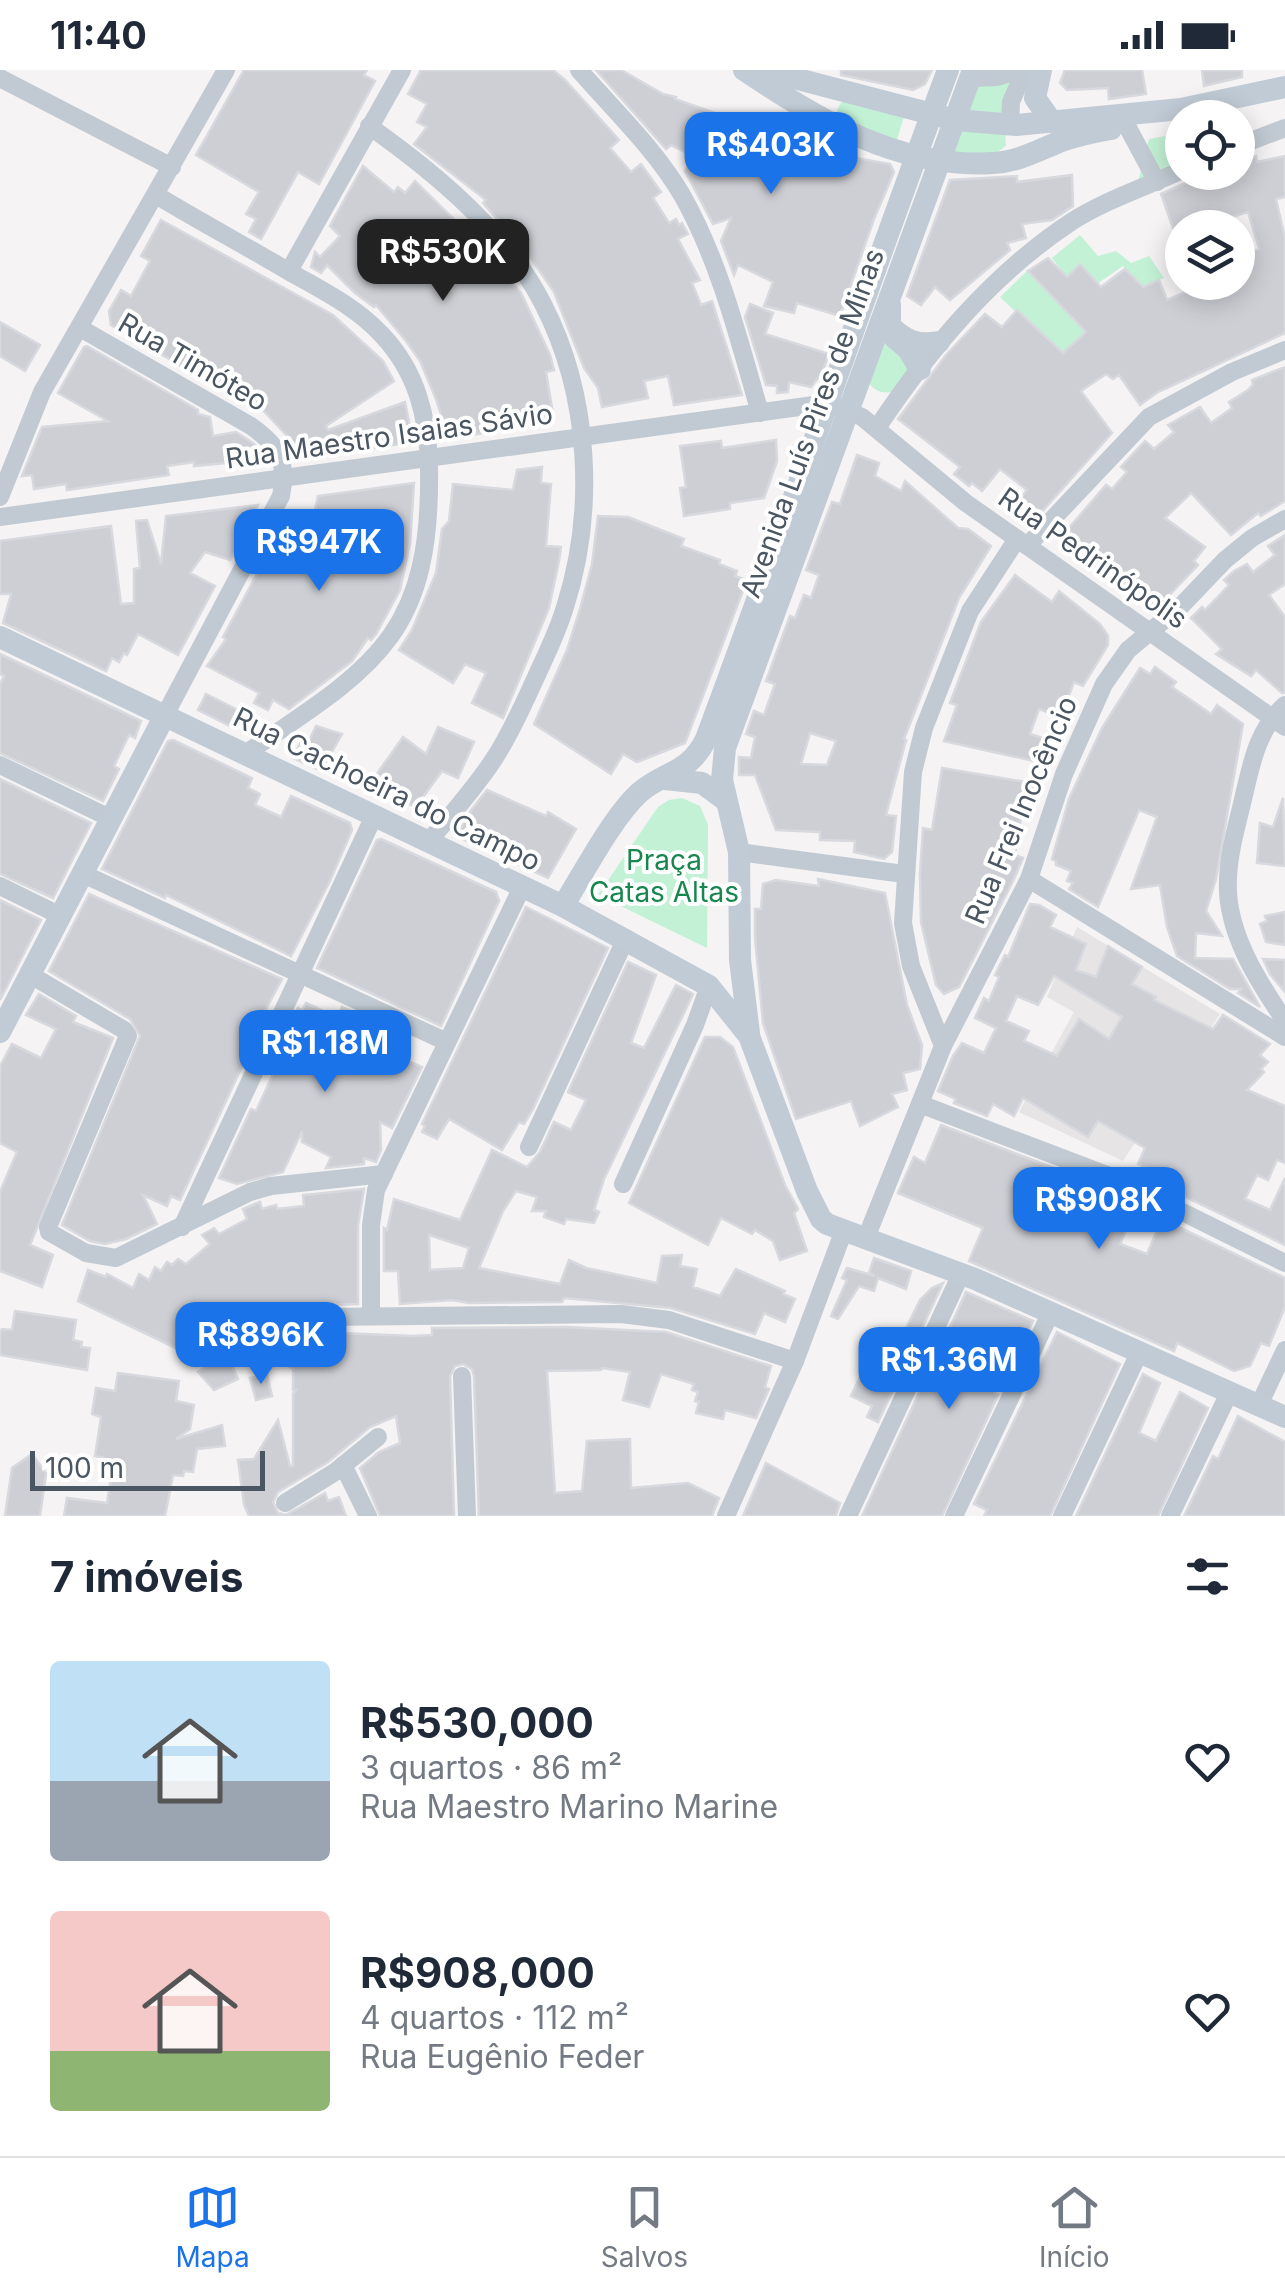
<!DOCTYPE html>
<html lang="pt">
<head>
<meta charset="utf-8">
<style>
  body { margin:0; font-family:Inter,sans-serif; background:#f6f6f7; color:#1f2937; height:100vh; display:flex; flex-direction:column; font-size:38px; white-space:nowrap }
  * { box-sizing:border-box; margin:0 }
  p { font-size:32px; color:#747a83 }
  .icon { flex:none; width:55px; height:55px; fill:none; stroke:currentColor; stroke-width:2; stroke-linecap:round; stroke-linejoin:round }
  .map { position:relative; height:1446px; overflow:hidden }
  .details { display:flex; flex-direction:column; background:#fff; flex:1 }
  .details>* { flex:none }
  .fabs { position:absolute; left:1165px; top:30px; display:grid; gap:20px }
  .fabs a { display:grid; place-items:center; width:90px; height:90px; border-radius:50%; background:#fff; box-shadow:0 5px 25px #0003; font-size:50px }
  .scale { position:absolute; left:30px; bottom:25px; width:235px; box-sizing:border-box; padding-left:10px; border:5px solid #4a5661; border-top:0; font-size:28px; line-height:35px; white-space:nowrap; color:#4a5661; -webkit-text-stroke:8px #fff; paint-order:stroke }
  .price { position:absolute; translate:-50% -85px; padding:0 22px; border-radius:20px; background:#1a73e8; color:#fff; font-size:32px; line-height:65px; filter:drop-shadow(0 2px 5px #0008) }
  .price::after { content:''; position:absolute; left:50%; top:60px; width:30px; height:22px; margin-left:-15px; background:inherit; clip-path:polygon(0 0,100% 0,50% 100%) }
  .price.active { background:#222; color:#fff }
  ul { padding:0; list-style:none }
  li { display:flex; align-items:center; gap:30px; height:250px; padding:0 50px }
  li span { display:grid; place-items:center; flex:none; width:280px; height:200px; border-radius:10px; color:#555 }
  li>.icon { margin-inline-start:auto }
  span .icon { width:120px; height:120px; fill:#fffc; stroke-width:1 }
  li b { font-size:42px }
  h2 { display:flex; justify-content:space-between; align-items:center; height:120px; padding:0 50px; font-size:42px }
  .status { display:flex; justify-content:space-between; align-items:center; height:70px; padding:0 50px; background:#fff; direction:ltr }
  .status svg { height:28px; fill:currentColor }
  .tabs { display:flex; justify-content:space-around; align-items:center; height:140px; border-top:2px solid #e0e1e3; background:#fff; font-size:28px; color:#747a83 }
  .tabs a { display:grid; justify-items:center; gap:5px }
  .tabs .active { color:#1a73e8 }
  .map>svg:first-child { display:block }
  .education { fill:#e6e4e5 }
  .green { fill:#c3f1d5 }
  .building { fill:#cdcfd5; stroke:#d7d9de; stroke-width:2.5; fill-rule:evenodd }
  .lines { fill:none; stroke-linecap:round; stroke-linejoin:round }
  .street { stroke:#c1cad2; stroke-width:18 }
  .secondary { stroke:#c1cbd6; stroke-width:22 }
  .labels { text-anchor:middle; stroke-width:8; stroke-linejoin:round; paint-order:stroke }
  .street-label { font-size:28px; fill:#4a5661; stroke:#fff }
  .park-label { font-size:28px; fill:#17864f; stroke:#fff }
</style>
</head>
<body>
<div class="status"><b>11:40</b><svg viewBox="0 0 49 12"><path d="M0 12V9h3v3zM5 12V6h3v6zM10 12V3h3v9zM15 12V0h3v12zM26 1h20v11H26zM47 4h2v5h-2z"/></svg></div>
<div class="map">
<svg width="1285" height="1446" viewBox="0 0 1285 1446">
  <rect width="100%" height="100%" fill="#f5f3f3"/>
  <!-- education -->
  <path class="education" d="M1077 857 1220 944 1123 1091 1019 1042 1074 942 1047 927Z"/>
  <!-- green -->
  <g class="green">
    <path d="M1017 7 1003 50 964 45 975 12Z"/>
    <path d="M848 28 906 40 895 76 838 55C837 42 835 35 848 28Z"/>
    <path d="M1005 59 1006 76 989 88 951 86 958 61Z"/>
    <path d="M1182 63V96L1137 116 1149 69Z"/>
    <path d="M1080 165 1098 186 1116 181 1131 193 1149 186 1164 208 1143 217 1123 196 1098 213 1080 195 1067 207 1052 188Z"/>
    <path d="M1028 200 1086 262 1061 285 1000 227Z"/>
    <path d="M888 272 916 295 903 320C885 324 875 325 866 308L878 275Z"/>
    <path d="M682 728 700 736 708 755 707 878 598 825 658 737 669 730Z"/>
  </g>
  <!-- building -->
  <g class="building">
    <path d="M244 0H367L364 5 375 11 319 114 298 102 261 169 249 162 256 149 246 144 259 122 196 85Z"/>
    <path d="M421 0H553L565 10 619 70 610 78 631 102 641 94 661 122 653 128 669 153 676 149 679 155 682 153 688 164 678 169 700 210 692 213 701 235 712 231 742 325 674 335 668 306 644 311 648 328 602 337 598 318 584 298 554 222 526 181 483 133 486 130 414 74 427 57 417 52 427 34 408 24Z"/>
    <path d="M596 0H621L663 24 676 27 675 29 828 83 890 94 894 102 874 149 840 246 797 233 794 243 764 236 773 212 738 195 734 205 721 171 731 148 713 154 685 101 694 86 671 75 666 79Z"/>
    <path d="M841 0H932L925 14 913 20 841 5Z"/>
    <path d="M1065 0H1142L1146 24 1109 29 1108 18 1067 20 1060 13Z"/>
    <path d="M1202 0H1242V7L1204 16Z"/>
    <path d="M1256 86 1257 92 1285 86V127L1276 129 1285 168V263L1158 322 1140 335 1119 305 1113 309 1106 304 1081 321 1112 363 1030 455 1019 446 1027 436 1019 430 1027 420 1000 399 982 421 972 413 969 416 954 404 960 397 898 349 946 285 985 244 1002 257 1017 240 1063 283 1086 262 1028 201 1048 188 1067 207 1080 194 1101 217 1125 199 1143 217 1159 210 1167 230 1195 218 1193 212H1238V186L1259 179 1248 142 1216 152 1217 158H1173L1161 124 1210 102H1238V93Z"/>
    <path d="M363 96 394 122 398 117 405 123 415 111 467 162 521 223 550 285 554 300 546 302 553 344 534 348 533 343 498 352 500 360 449 369 436 329 420 291 406 271 376 235 374 237 355 223 327 195 321 203 311 197 315 182 320 187 340 166 330 156Z"/>
    <path d="M1072 105 1073 136 1052 150 1022 154 1026 168 1007 173 1010 180 950 230 935 217 921 235 907 226 950 110 1017 106V112Z"/>
    <path d="M161 150 333 245 383 291 394 311 326 356 328 360 405 332 413 372 308 388 259 336 205 310 111 255 109 241 121 220 131 226 150 191 141 186Z"/>
    <path d="M750 234 773 243 765 264 829 284 822 303 811 317 789 312 788 322 777 323V316L766 315 745 247Z"/>
    <path d="M0 252 40 275 25 301 0 286Z"/>
    <path d="M87 276 198 340V344L210 347 213 366 236 362 253 373 267 389 194 396V392L167 396 169 405 67 420 66 414 34 419 32 405 22 406 42 357 108 351 58 323 84 277Z"/>
    <path d="M1285 297V431L1261 446 1258 443 1231 465 1191 423 1165 448 1205 477 1194 491 1198 495 1157 538H1150L1061 474 1062 466 1106 415 1112 419 1127 402 1121 397 1145 371 1154 379 1174 362 1168 355 1200 337 1211 353 1232 338 1229 332 1248 320 1253 315 1252 310Z"/>
    <path d="M776 370 777 391 764 428 730 433V439L684 446 680 418 686 417 680 376 721 371 722 378Z"/>
    <path d="M857 385 879 393 875 406 901 421 905 411 958 458 968 459 991 476 959 528 904 669 906 670 886 745 896 746 892 782 884 789 854 782 855 771 820 770V762L776 760 755 705H739V687L751 688 755 667 746 664 754 641 764 645 775 614 766 611 790 546 795 548 804 525 811 528 819 505 806 500 822 458 832 432 840 434ZM810 663 836 671 827 695 801 694Z"/>
    <path d="M542 397 541 413 551 414 546 476 561 477 559 491 549 538 503 648 472 633 486 603 465 594 453 613 399 580 412 560 436 503 442 459 449 451 453 414 513 420 517 400Z"/>
    <path d="M414 413 410 473 400 520 376 564 371 570 368 568 352 591 289 639 273 630 268 640 254 633 259 623 207 596 226 569 223 567 290 443 312 453 318 426Z"/>
    <path d="M258 435 230 490 205 482 190 503 215 516 178 585 138 564 127 585 124 583 119 592 112 588 106 601 3 553 11 524H0V471L111 456 121 534 134 533V499L140 498 136 451 147 450 161 494 166 446Z"/>
    <path d="M598 446 628 447 684 469 681 476 720 490 719 494 737 501 735 506 747 510 685 673 637 692 623 684 611 704 534 654 567 580 580 539 592 494Z"/>
    <path d="M1285 465V514L1269 525 1285 547V623H1282L1256 600 1251 606 1216 584 1222 579 1191 548 1202 537 1205 540 1229 515 1224 510 1234 501 1247 494 1253 502 1275 485 1268 476Z"/>
    <path d="M1015 505 1052 532 1059 521 1100 554 1108 566V575L1083 616 1074 612 1061 647 1039 639 1030 664 1049 670 1043 693 944 671 957 635 950 633 981 552Z"/>
    <path d="M0 584 141 651 135 668 129 665 114 696 119 699 103 731 0 683V614L4 606 0 604Z"/>
    <path d="M1155 597 1176 612 1172 617 1211 644 1217 635 1243 654 1216 809 1206 841 1222 866 1196 863 1195 888 1233 889 1260 937 1238 923 1241 919H1230L1177 886 1167 857 1160 815 1131 819 1157 747 1139 740 1098 837 1069 819 1073 813 1067 811 1071 801 1056 795V791L1052 789 1069 729 1102 658 1140 598 1150 604Z"/>
    <path d="M206 624 244 643 236 659 198 640Z"/>
    <path d="M316 656 342 664 321 701 293 688 301 672 307 675Z"/>
    <path d="M438 657 474 672 458 708 442 701 415 738 374 708 403 667 426 684Z"/>
    <path d="M173 670 252 708 248 718 260 724 255 735 281 747 291 726 350 753 352 760 330 811 291 886 166 825 165 828 102 799 168 671Z"/>
    <path d="M942 698 1038 714 1036 726 1027 725 1025 749 1021 748 1015 785 1023 788 1013 811 959 917 944 924 936 915 921 852 920 804 923 758 932 760Z"/>
    <path d="M0 709 91 753 53 828 0 804Z"/>
    <path d="M487 720 546 746 548 742 576 759 548 808 458 767 465 748Z"/>
    <path d="M1283 728 1285 796 1257 793 1260 753 1273 757Z"/>
    <path d="M381 769 496 822 499 831 441 956 317 898 377 770Z"/>
    <path d="M818 809 885 823 907 935 922 975 920 999 903 1003 907 1020 892 1024 898 1037 860 1056 851 1031 796 1049 763 953 755 868V839H761L763 814 776 810 819 816Z"/>
    <path d="M89 824 282 909 259 952 262 953 180 1130 171 1126 167 1136 143 1125 157 1154 126 1169 105 1174 90 1171 62 1155 140 966 130 949 49 901Z"/>
    <path d="M0 830 41 850 0 930Z"/>
    <path d="M1030 834 1039 835 1056 845 1050 857 1086 874 1076 900 1096 907 1108 876 1142 897 1132 914 1156 927 1154 930 1213 959 1223 945 1270 974 1260 985 1268 992 1261 999 1264 1002 1247 1020 1285 1036V1093L1277 1090 1268 1110 1257 1105 1245 1129 1270 1140 1285 1108V1175L1146 1108 1150 1100 1138 1094 1145 1078 1098 1051 1088 1067 1023 1028 1014 1046 993 1034 987 1046 954 1033 956 1029 938 1021 953 986 962 973 984 983 996 958 975 948 984 928 989 931 999 907 995 905 1005 885 1008 887ZM1054 906 1122 947 1109 969 1079 949 1057 986 1024 971 1029 961 1006 951 1017 926 1038 935Z"/>
    <path d="M526 837 608 878 533 1039 524 1054 519 1052 502 1080 449 1049 437 1069 422 1062 425 1056 422 1054Z"/>
    <path d="M1285 842V875L1266 872 1260 854 1267 851 1265 846Z"/>
    <path d="M1263 889 1285 890V922L1270 904Z"/>
    <path d="M628 892 656 905 631 973 644 978 676 915 693 924 604 1109 594 1140 599 1142 594 1153 566 1149 564 1154 544 1147 546 1141H532L537 1127 516 1121 503 1141 479 1198 560 1214 569 1190 586 1198 657 1213 662 1186 682 1185 680 1196 697 1199 693 1217 720 1226 736 1199 785 1221 783 1224 795 1229 785 1252 764 1243 755 1264 671 1238 564 1228 562 1232 469 1233 452 1230 400 1234 398 1201H384V1158L387 1160 394 1129 460 1150 492 1080 527 1097 540 1082 554 1052 571 1060 586 1030 568 1022ZM429 1165 469 1178 463 1198 430 1200Z"/>
    <path d="M39 924 76 946 73 952 113 968 30 1175 53 1185 42 1217 0 1201V1122L17 1082 0 1073V996L12 974 41 988 56 959 26 945Z"/>
    <path d="M306 933 338 948 342 937 393 961 387 974 407 983 404 989 422 997 392 1058 380 1052 381 1080 376 1092 364 1088V1094L326 1098 331 1087 302 1072V1061L283 1102 237 1114 219 1108 251 1039 256 1041 274 1002 269 1000 298 938 302 940Z"/>
    <path d="M705 967H720L733 977 785 1115 798 1139 794 1143 807 1181 780 1190 773 1171 755 1160 752 1164 721 1148 708 1175 629 1133Z"/>
    <path d="M941 1055 1054 1098 1112 1125 1106 1138 1131 1148 1120 1174 1147 1184 1162 1149 1285 1208V1237L1269 1276 1261 1273 1250 1296 1234 1301 1177 1273 1174 1281 969 1191 983 1158 898 1123 914 1087 925 1093Z"/>
    <path d="M364 1119 358 1155V1234L322 1235 287 1243 254 1261 248 1269 235 1259 232 1266 212 1256 194 1294 185 1273 184 1282 78 1231 88 1200 106 1207 107 1204 133 1218 139 1204 149 1210 155 1197 161 1201 167 1192 172 1195 178 1189 186 1194 210 1174 202 1165 214 1158 219 1164 247 1149 243 1139 255 1134 260 1132 262 1139 276 1135 277 1139 304 1136 303 1125Z"/>
    <path d="M874 1188 911 1201 906 1219 878 1208 874 1221 859 1216 838 1249 831 1246 847 1210 842 1208 847 1198 875 1206 869 1203Z"/>
    <path d="M943 1213 878 1352 867 1347 872 1336 851 1326 860 1307 878 1316 920 1230 932 1218Z"/>
    <path d="M966 1222 1033 1251 1015 1289 1010 1287 999 1310 994 1323 998 1325 942 1446H862L932 1295 936 1296 946 1274 943 1273Z"/>
    <path d="M15 1241 76 1250 73 1270 82 1272 81 1277 90 1278 87 1300 0 1285V1263L2 1259 12 1260Z"/>
    <path d="M566 1257 666 1262 771 1296 765 1317 769 1319 756 1348 725 1340 723 1349 696 1343 699 1332 695 1331 698 1322 692 1320 694 1314 661 1304 649 1337 623 1330 630 1302 602 1298 601 1300 547 1301 555 1423 582 1421 587 1371 630 1369 631 1418 688 1413 719 1428 712 1446H479L474 1306 472 1299 463 1294 455 1296 450 1306 454 1446H380L360 1398 379 1382 400 1373 396 1346 370 1357 328 1392 278 1422 273 1432 278 1443 286 1445 325 1423 328 1431 339 1427 346 1446H249L244 1435 238 1390 254 1389 278 1350 290 1396H293V1324L296 1320H293V1299L271 1287 274 1278 295 1267 325 1259H340V1263L413 1266 432 1265V1258Z"/>
    <path d="M1057 1262 1120 1294 1050 1446H984L987 1440 974 1434Z"/>
    <path d="M226 1281 238 1309 214 1320 198 1302Z"/>
    <path d="M118 1303 179 1311 176 1331 194 1335 190 1359 176 1369 222 1355 225 1376 197 1379 193 1402 184 1401 183 1406 173 1405 165 1446H64L67 1428 107 1433 113 1395 103 1393 104 1388 95 1386 101 1347 92 1344 96 1318 115 1321Z"/>
    <path d="M267 1304 272 1326 256 1330 250 1308Z"/>
    <path d="M1143 1304 1160 1313 1139 1363 1156 1371 1180 1322 1208 1338 1158 1446H1076Z"/>
    <path d="M1238 1346 1285 1372V1446H1184L1213 1386 1218 1389Z"/>
    <path d="M32 1384 46 1403 40 1446H5L12 1398Z"/>
    <path d="M766 1393 840 1433 836 1446H743Z"/>
  </g>
  <g class="lines">
    <!-- street -->
    <g class="street">
      <path d="M579 0C614 40 655 79 682 125 720 192 739 270 760 343"/>
      <path d="M0 8 172 97"/>
      <path d="M970 8 997 7 1020 0"/>
      <path d="M1010 55 1011 32 1025 0"/>
      <path d="M369 56C434 102 506 161 543 234 590 325 596 440 565 537 558 561 546 585 536 607 523 635 511 663 494 689 475 718 451 745 428 772"/>
      <path d="M1127 56 1157 112"/>
      <path d="M1238 76 1285 58"/>
      <path d="M156 125C199 151 244 175 288 201 321 220 355 236 382 265 417 302 428 347 429 397 432 567 374 597 245 684"/>
      <path d="M289 201 402 0"/>
      <path d="M80 258 251 356C279 376 288 391 281 426L165 645"/>
      <path d="M877 358C929 280 991 205 1071 152 1105 130 1146 117 1182 100"/>
      <path d="M0 427 42 322 226 0"/>
      <path d="M0 447 828 333 862 347 966 433 1285 657"/>
      <path d="M1027 476 1149 347 1232 302 1285 280"/>
      <path d="M1285 635C1258 659 1252 691 1244 725 1238 752 1229 780 1228 809 1225 860 1257 910 1285 951"/>
      <path d="M0 695 110 748"/>
      <path d="M739 782 904 804"/>
      <path d="M81 803 447 972"/>
      <path d="M1029 809 1285 967"/>
      <path d="M0 816 59 845"/>
      <path d="M29 904 124 960 128 966 48 1157 49 1162 86 1183 116 1188 250 1122 271 1116 384 1104"/>
      <path d="M943 976 911 896 903 853 913 702 924 658 970 541 1017 469"/>
      <path d="M920 1034 1112 1107 1285 1193"/>
      <path d="M529 1077 626 868"/>
      <path d="M623 1114 695 955 709 916"/>
      <path d="M182 1157 374 746"/>
      <path d="M866 1168 943 976 1029 809 1064 704 1104 614 1128 580 1181 536 1225 490 1252 468 1285 449"/>
      <path d="M371 1246V1155L376 1120 522 817"/>
      <path d="M260 1272 290 1255 323 1247 621 1244 669 1250 795 1291"/>
      <path d="M462 1306 467 1446"/>
      <path d="M1259 1335 1285 1280"/>
      <path d="M343 1395 368 1446"/>
      <path d="M285 1433 335 1402 378 1367"/>
      <path d="M726 1446 795 1291 844 1160"/>
      <path d="M848 1446 961 1204"/>
      <path d="M954 1446 1050 1244"/>
      <path d="M1062 1446 1139 1283"/>
      <path d="M1170 1446 1229 1323"/>
    </g>
    <!-- secondary -->
    <g class="secondary">
      <path d="M744 0C818 50 900 99 993 93 1017 92 1037 81 1059 72 1076 66 1093 62 1111 59"/>
      <path d="M763 0 955 50 1016 55 1181 39 1285 17"/>
      <path d="M1041 0 1035 28 1052 52"/>
      <path d="M890 235V256C906 271 917 276 939 272"/>
      <path d="M895 268 908 279 920 299"/>
      <path d="M0 567 563 836 709 916 749 966 807 1121 821 1149 827 1154 975 1209 1285 1347"/>
      <path d="M665 709 702 713 725 730"/>
      <path d="M563 836C583 804 612 748 639 723 664 701 689 704 706 669 789 447 865 222 948 0"/>
      <path d="M0 962 165 645"/>
      <path d="M749 963 740 890 739 782 722 710 725 678 973 0"/>
    </g>
  </g>
  <g class="labels">
    <!-- street labels -->
    <g class="street-label">
      <text transform="translate(193 292) rotate(30)" y="10">Rua Timóteo</text>
      <text transform="translate(812 353) rotate(-70)" y="10">Avenida Luís Pires de Minas</text>
      <text transform="translate(389 366) rotate(-8)" y="10">Rua Maestro Isaias Sávio</text>
      <text transform="translate(1093 488) rotate(35)" y="10">Rua Pedrinópolis</text>
      <text transform="translate(387 719) rotate(26)" y="10">Rua Cachoeira do Campo</text>
      <text transform="translate(1021 740) rotate(-67)" y="10">Rua Frei Inocêncio</text>
    </g>
    <!-- park labels -->
    <g class="park-label">
      <text x="664" y="800">Praça<tspan x="664" dy="32">Catas Altas</tspan></text>
    </g>
  </g>
</svg>
<div class="fabs">
<a><svg class="icon" aria-label="locate" viewBox="0 0 24 24"><circle cx="12" cy="12" r="6"/><path d="M12 2v4M12 18v4M2 12h4M18 12h4"/></svg></a>
<a><svg class="icon" aria-label="layers" viewBox="0 0 24 24"><path d="M12 4l9 5-9 5-9-5zM3 14l9 5 9-5"/></svg></a>
</div>
<div class="scale">100 m</div>
<b class="price" style="left:771px;top:127px">R$403K</b>
<b class="price active" style="left:443px;top:234px">R$530K</b>
<b class="price" style="left:319px;top:524px">R$947K</b>
<b class="price" style="left:325px;top:1025px">R$1.18M</b>
<b class="price" style="left:1099px;top:1182px">R$908K</b>
<b class="price" style="left:261px;top:1317px">R$896K</b>
<b class="price" style="left:949px;top:1342px">R$1.36M</b>
</div>
<section class="details">
<h2>7 imóveis<svg class="icon" aria-label="filters" viewBox="0 0 24 24"><path d="M4 7h16M4 17h16"/><circle cx="9" cy="7" r="2"/><circle cx="15" cy="17" r="2"/></svg></h2>
<ul>
<li><span style="background:linear-gradient(#bfe0f5 60%,#9aa5b1 0)"><svg class="icon" aria-label="home" viewBox="0 0 24 24"><path d="M3 11l9-7 9 7M6 9v11h12V9"/></svg></span><div><b>R$530,000</b><p>3 quartos · 86 m²</p><p>Rua Maestro Marino Marine</p></div><svg class="icon" aria-label="heart" viewBox="0 0 24 24"><path d="M12 20l-8-8c-3-5 5-10 8-4 3-6 11-1 8 4z"/></svg></li>
<li><span style="background:linear-gradient(#f6c9c9 70%,#8fb573 0)"><svg class="icon" aria-label="home" viewBox="0 0 24 24"><path d="M3 11l9-7 9 7M6 9v11h12V9"/></svg></span><div><b>R$908,000</b><p>4 quartos · 112 m²</p><p>Rua Eugênio Feder</p></div><svg class="icon" aria-label="heart" viewBox="0 0 24 24"><path d="M12 20l-8-8c-3-5 5-10 8-4 3-6 11-1 8 4z"/></svg></li>
</ul>
</section>
<nav class="tabs">
<a class="active"><svg class="icon" aria-label="map" viewBox="0 0 24 24"><path d="M3 6l6-2 6 2 6-2v14l-6 2-6-2-6 2zM9 4v14M15 6v14"/></svg>Mapa</a>
<a><svg class="icon" aria-label="saved" viewBox="0 0 24 24"><path d="M7 4h10v16l-5-4-5 4z"/></svg>Salvos</a>
<a><svg class="icon" aria-label="home" viewBox="0 0 24 24"><path d="M3 11l9-7 9 7M6 9v11h12V9"/></svg>Início</a>
</nav>
</body>
</html>
